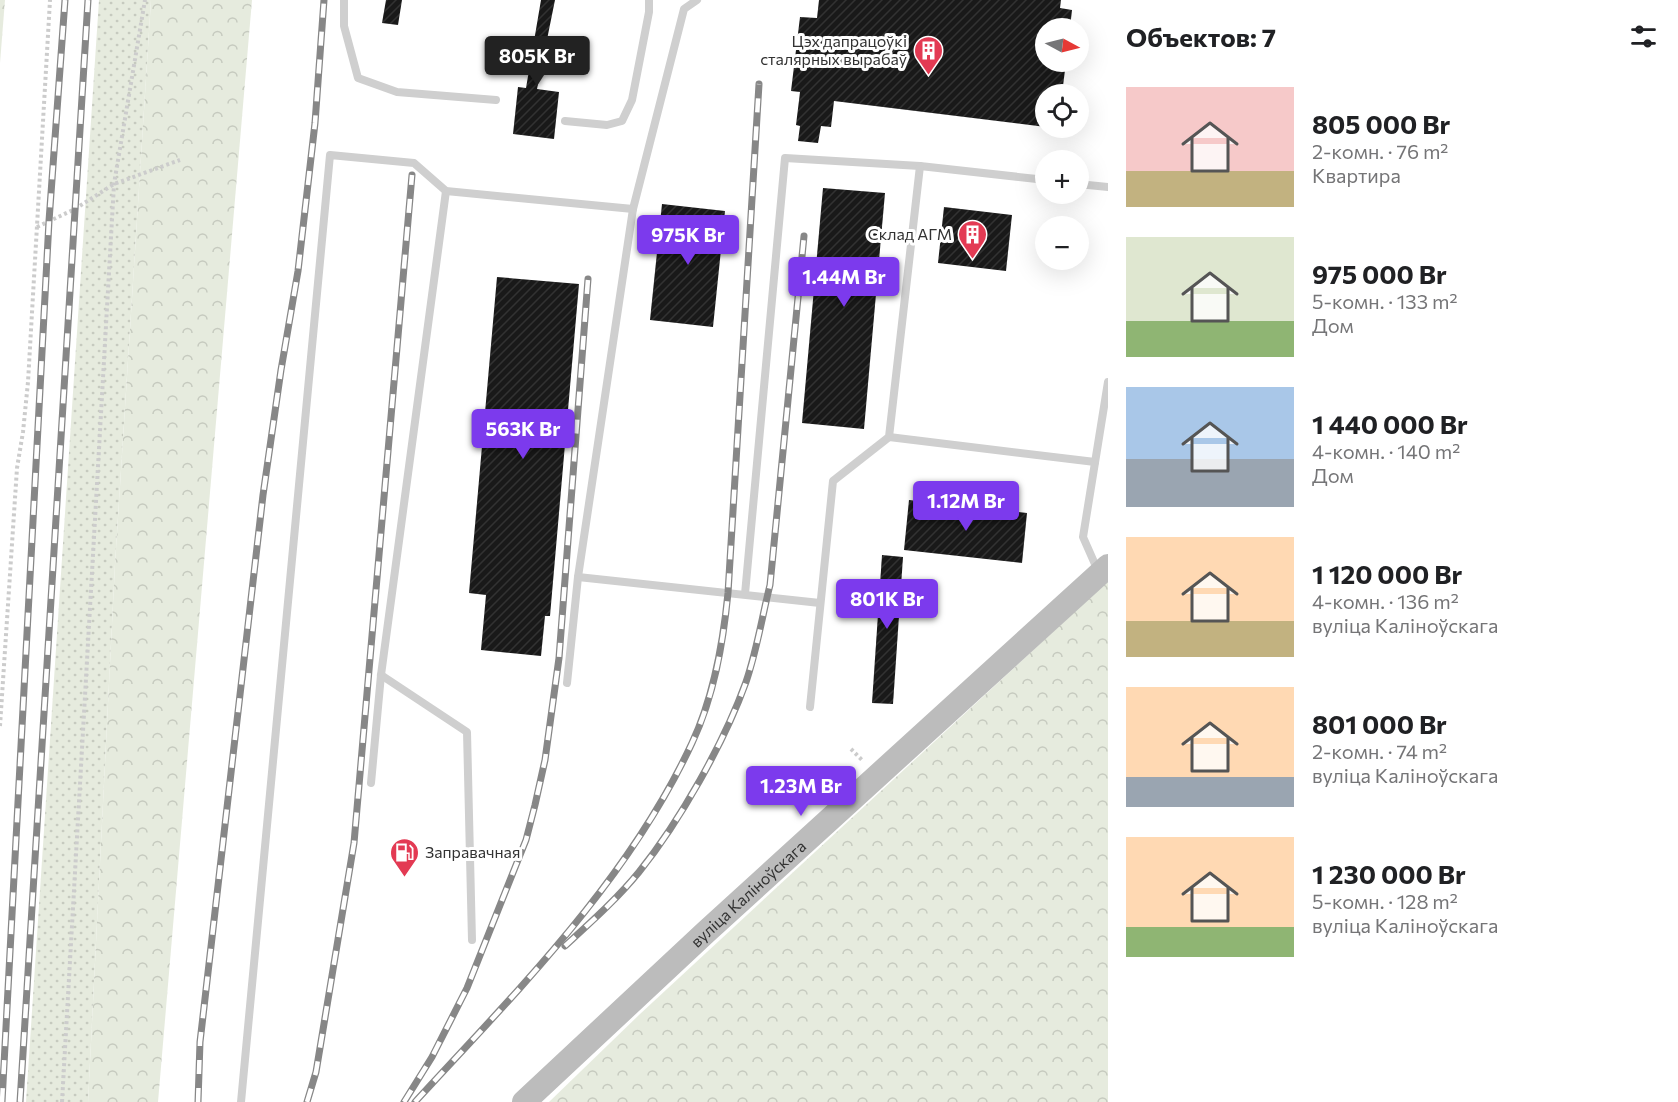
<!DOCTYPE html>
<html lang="ru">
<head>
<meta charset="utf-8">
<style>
  body { margin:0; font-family:Commissioner,sans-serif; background:#f2f2f2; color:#202124; height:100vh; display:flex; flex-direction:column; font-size:22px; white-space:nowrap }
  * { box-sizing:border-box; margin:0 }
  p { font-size:20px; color:#757577 }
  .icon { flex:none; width:33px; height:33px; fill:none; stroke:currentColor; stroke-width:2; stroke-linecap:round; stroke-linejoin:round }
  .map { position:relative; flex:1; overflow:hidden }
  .sheet { display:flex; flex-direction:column; background:#fff; width:570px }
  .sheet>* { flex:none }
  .needle { width:39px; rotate:97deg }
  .tools { position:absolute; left:1035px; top:18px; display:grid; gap:12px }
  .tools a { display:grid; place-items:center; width:54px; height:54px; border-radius:50%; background:#fff; box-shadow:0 6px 24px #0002; font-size:30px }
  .price { position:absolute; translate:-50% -51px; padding:0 14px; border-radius:6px; background:#7c3aed; color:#fff; font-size:20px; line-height:39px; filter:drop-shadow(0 2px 3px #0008) }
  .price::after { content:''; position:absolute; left:50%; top:36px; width:18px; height:14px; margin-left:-9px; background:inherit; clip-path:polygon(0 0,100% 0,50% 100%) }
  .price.current { background:#222; color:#fff }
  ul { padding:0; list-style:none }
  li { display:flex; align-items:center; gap:18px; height:150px; padding:0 18px }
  li span { display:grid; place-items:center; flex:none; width:168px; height:120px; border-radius:0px; color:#555 }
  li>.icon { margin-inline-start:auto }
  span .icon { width:72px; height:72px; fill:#fffc; stroke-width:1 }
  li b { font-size:26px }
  h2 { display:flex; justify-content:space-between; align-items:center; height:72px; padding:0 18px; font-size:26px }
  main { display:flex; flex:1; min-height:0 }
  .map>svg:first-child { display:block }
  .grass { fill:url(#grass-dots) }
  .forest { fill:url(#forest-crowns) }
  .building { fill:url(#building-hatch) }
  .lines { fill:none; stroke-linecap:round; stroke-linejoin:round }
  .path { stroke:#ccc; stroke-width:4; stroke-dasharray:3 3; stroke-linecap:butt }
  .lane { stroke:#cfcfcf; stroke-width:8 }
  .secondary { stroke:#bcbcbc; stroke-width:24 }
  .rail-casing { stroke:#878787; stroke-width:7 }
  .rail { stroke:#fff; stroke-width:4.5; stroke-dasharray:14; stroke-linecap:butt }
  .labels { text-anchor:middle; stroke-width:6; stroke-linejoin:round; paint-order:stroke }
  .poi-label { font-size:16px; fill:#323232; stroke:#fff; text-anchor:end }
  .street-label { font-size:16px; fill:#323232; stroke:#fff }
</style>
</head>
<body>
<main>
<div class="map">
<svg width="1108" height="1102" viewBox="0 0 1108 1102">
  <defs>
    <pattern id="grass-dots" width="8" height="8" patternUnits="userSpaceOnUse" patternTransform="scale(1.5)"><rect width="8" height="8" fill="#e6ebde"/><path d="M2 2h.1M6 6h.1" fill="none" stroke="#c6cabf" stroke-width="1.8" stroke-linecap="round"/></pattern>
    <pattern id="forest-crowns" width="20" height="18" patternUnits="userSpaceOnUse" patternTransform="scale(1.5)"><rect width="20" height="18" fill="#e6ebde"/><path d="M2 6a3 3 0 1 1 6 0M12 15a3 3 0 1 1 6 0" fill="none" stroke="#c6cabf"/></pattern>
    <pattern id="building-hatch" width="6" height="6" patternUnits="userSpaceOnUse" patternTransform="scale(1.5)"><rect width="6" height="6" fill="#191919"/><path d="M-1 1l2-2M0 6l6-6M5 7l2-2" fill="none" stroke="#323232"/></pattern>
  </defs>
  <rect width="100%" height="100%" fill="#fff"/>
  <!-- grass -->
  <path class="grass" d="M99 0H151L115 564 88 1102H26Z"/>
  <!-- forest -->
  <g class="forest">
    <path d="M0 0H5L0 63Z"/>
    <path d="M151 0H252L158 1102H88L115 564Z"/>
    <path d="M1108 581V1102H549L640 1014Z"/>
  </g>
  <!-- building -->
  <g class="building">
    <path d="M386 0H402L398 25 382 23Z"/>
    <path d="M541 0H555L537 89 559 92 554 139 513 134 518 87 526 88Z"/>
    <path d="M819 0H1061L1060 8 1072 10 1070 28H1046V62H1066L1062 94H1046V127L834 101 831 127 821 126 818 143 798 141 800 126 796 125 800 92 791 91 800 17 817 18Z"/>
    <path d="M823 188 885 193 864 429 802 423Z"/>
    <path d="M662 204 725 211 713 327 650 320Z"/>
    <path d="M944 207 1012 215 1006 271 938 263Z"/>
    <path d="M497 277 579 284 550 616H545L541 656 481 650 486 595 469 593Z"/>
    <path d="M909 500 1027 513 1022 563 904 550Z"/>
    <path d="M882 555 903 557 893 704 872 703Z"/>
  </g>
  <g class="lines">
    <!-- path -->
    <g class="path">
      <path d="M37 227 75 209 114 184 180 160"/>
      <path d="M0 726 17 468 23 432 28 382 50 0"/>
      <path d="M851 749 863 761"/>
      <path d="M62 1102 114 184 145 0"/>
    </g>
    <!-- lane -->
    <g class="lane">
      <path d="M344 0V26L358 78 397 92 496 100"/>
      <path d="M565 121 607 125 622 121 632 100 649 12V0"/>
      <path d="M1078 184 1108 187"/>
      <path d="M889 437 1095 462"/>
      <path d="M1098 571 1083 537 1108 382"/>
      <path d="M578 577 820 603"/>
      <path d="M745 594 785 158 920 166 1046 180"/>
      <path d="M381 675 467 732 472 940"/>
      <path d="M567 683 578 577 633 209"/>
      <path d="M810 707 833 481 889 437 920 166"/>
      <path d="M371 783 381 675 446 191"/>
      <path d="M241 1102 330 155 414 163 446 191 633 209 684 9 697 0"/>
    </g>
    <!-- secondary -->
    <path class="secondary" id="s1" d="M524 1102 706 932 1108 566"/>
    <defs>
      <g id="rail">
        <path d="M565 946C590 923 617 899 639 872 680 821 724 743 746 682 757 650 762 617 770 585L804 236"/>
        <path d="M2 1102 49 221 65 0"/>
        <path d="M20 1102 88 0"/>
        <path d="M198 1102 200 1042 263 495 281 370 298 271 315 123 324 0"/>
        <path d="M307 1102 316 1072 354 843 412 175"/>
        <path d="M404 1102 432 1057 467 988 526 840 535 805 545 760 559 658 588 279"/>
        <path d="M415 1102C517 991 628 881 692 743 714 696 723 644 728 593L759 84"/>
      </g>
    </defs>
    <!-- rail casing -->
    <use href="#rail" class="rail-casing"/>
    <!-- rail -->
    <use href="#rail" class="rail"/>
  </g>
  <!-- icons -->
  <defs>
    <symbol id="building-pin" viewBox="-11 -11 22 30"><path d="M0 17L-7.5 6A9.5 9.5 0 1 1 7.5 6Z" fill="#e33a53" stroke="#fff"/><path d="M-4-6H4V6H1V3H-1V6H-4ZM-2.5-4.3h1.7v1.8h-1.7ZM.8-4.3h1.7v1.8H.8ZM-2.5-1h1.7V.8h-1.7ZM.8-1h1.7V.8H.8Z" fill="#fff"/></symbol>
    <symbol id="fuel-pin" viewBox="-11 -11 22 30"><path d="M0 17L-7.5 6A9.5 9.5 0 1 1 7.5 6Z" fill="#e33a53" stroke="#fff"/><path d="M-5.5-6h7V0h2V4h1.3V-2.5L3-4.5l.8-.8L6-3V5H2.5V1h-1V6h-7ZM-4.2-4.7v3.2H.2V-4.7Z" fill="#fff"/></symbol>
  </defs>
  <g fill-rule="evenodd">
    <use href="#building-pin" x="912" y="34" width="33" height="45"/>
    <use href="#building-pin" x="956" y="218" width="33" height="45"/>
    <use href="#fuel-pin" x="388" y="836" width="33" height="45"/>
  </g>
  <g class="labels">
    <!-- poi labels -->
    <g class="poi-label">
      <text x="907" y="47">Цэх дапрацоўкі<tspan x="907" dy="18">сталярных вырабаў</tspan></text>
      <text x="952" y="240">Склад АГМ</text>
      <text x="425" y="858" text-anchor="start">Заправачная</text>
    </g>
    <!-- street labels -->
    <g class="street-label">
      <text dy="6" stroke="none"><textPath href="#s1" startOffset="306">вуліца Каліноўскага</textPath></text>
    </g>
  </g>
</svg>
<div class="tools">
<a><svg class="needle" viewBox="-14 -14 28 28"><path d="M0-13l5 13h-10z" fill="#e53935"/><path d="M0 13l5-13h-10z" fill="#757577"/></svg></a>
<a><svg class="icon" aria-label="locate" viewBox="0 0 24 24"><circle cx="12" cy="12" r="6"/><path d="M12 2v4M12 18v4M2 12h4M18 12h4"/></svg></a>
<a>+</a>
<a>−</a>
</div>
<b class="price current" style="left:537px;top:87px">805K Br</b>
<b class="price" style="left:688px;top:266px">975K Br</b>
<b class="price" style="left:844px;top:308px">1.44M Br</b>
<b class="price" style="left:523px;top:460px">563K Br</b>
<b class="price" style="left:966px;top:532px">1.12M Br</b>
<b class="price" style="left:887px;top:630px">801K Br</b>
<b class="price" style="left:801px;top:817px">1.23M Br</b>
</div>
<section class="sheet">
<h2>Объектов: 7<svg class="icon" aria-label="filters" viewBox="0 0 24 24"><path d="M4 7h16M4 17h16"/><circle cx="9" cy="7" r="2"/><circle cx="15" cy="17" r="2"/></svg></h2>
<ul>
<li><span style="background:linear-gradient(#f6c9c9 70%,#c2b280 0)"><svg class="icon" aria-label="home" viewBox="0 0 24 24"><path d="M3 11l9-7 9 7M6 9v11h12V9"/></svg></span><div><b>805 000 Br</b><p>2-комн. · 76 m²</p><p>Квартира</p></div></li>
<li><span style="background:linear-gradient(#dfe7d0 70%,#8fb573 0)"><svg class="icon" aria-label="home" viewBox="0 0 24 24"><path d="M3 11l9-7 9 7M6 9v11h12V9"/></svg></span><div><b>975 000 Br</b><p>5-комн. · 133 m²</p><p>Дом</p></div></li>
<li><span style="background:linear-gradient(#a9c7e8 60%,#9aa5b1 0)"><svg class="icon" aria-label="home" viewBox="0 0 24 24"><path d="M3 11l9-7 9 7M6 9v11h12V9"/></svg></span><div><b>1 440 000 Br</b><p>4-комн. · 140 m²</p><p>Дом</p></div></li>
<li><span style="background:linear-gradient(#ffd9b3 70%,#c2b280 0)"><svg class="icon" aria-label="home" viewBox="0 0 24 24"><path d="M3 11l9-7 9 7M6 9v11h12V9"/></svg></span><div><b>1 120 000 Br</b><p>4-комн. · 136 m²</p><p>вуліца Каліноўскага</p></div></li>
<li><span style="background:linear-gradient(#ffd9b3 75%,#9aa5b1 0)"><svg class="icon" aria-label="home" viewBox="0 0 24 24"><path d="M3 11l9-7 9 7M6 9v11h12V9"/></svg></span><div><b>801 000 Br</b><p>2-комн. · 74 m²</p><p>вуліца Каліноўскага</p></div></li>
<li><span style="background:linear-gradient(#ffd9b3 75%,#8fb573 0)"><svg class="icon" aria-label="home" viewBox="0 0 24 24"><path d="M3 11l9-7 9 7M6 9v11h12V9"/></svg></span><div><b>1 230 000 Br</b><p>5-комн. · 128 m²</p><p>вуліца Каліноўскага</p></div></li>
</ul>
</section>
</main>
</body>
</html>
